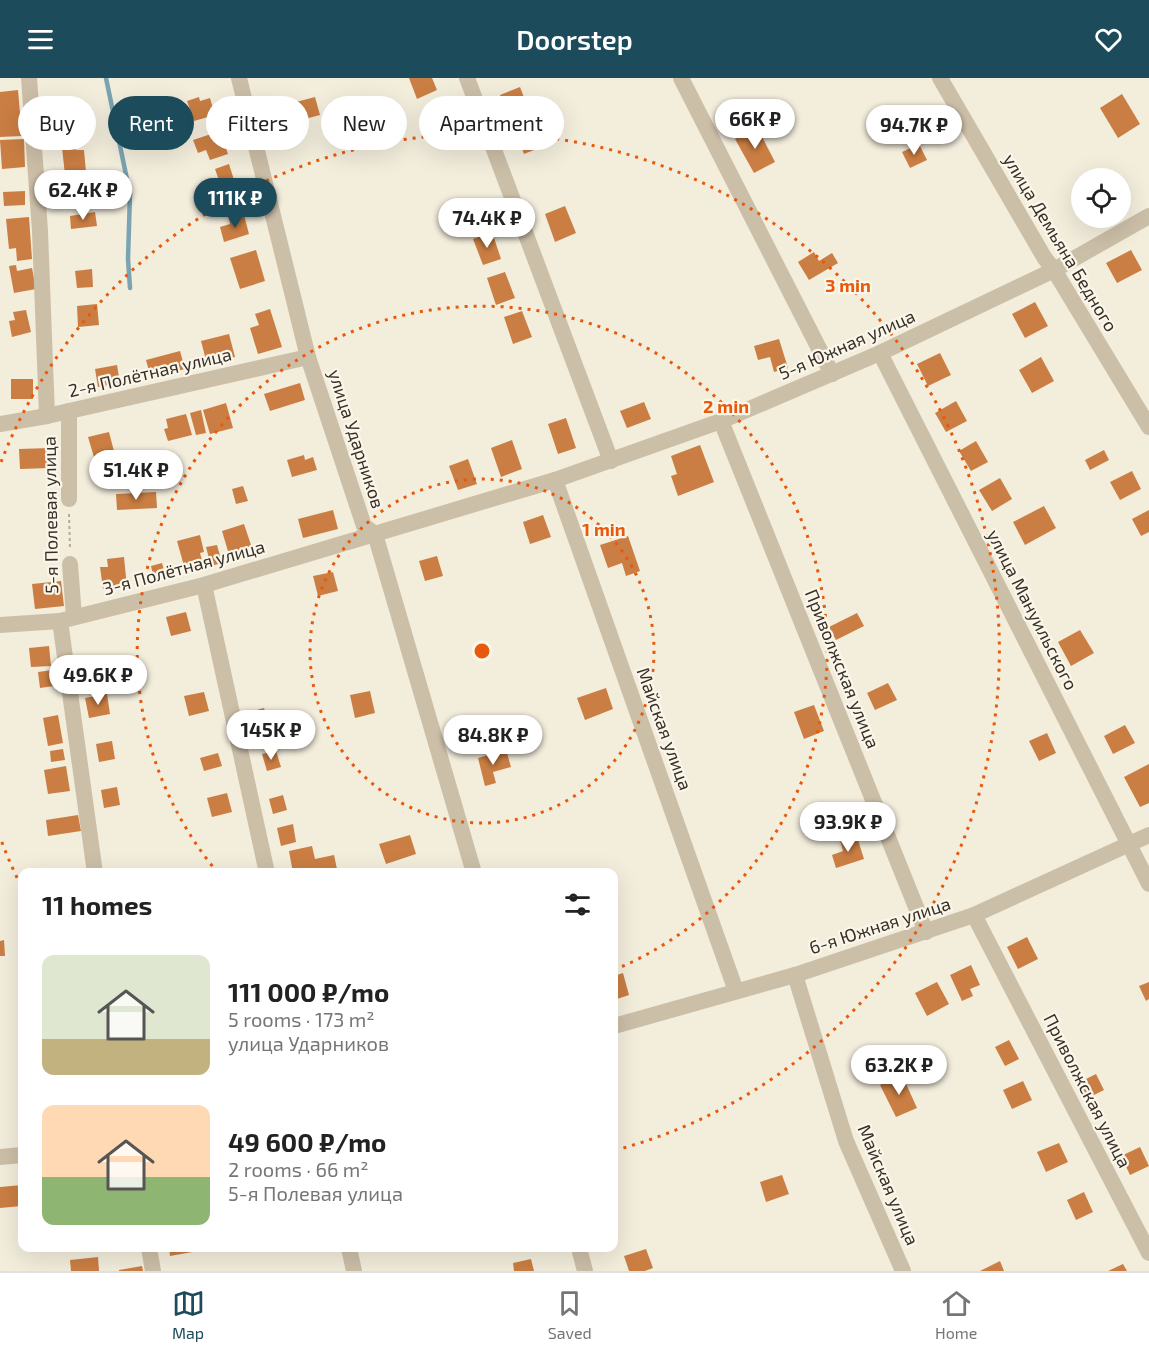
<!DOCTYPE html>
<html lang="en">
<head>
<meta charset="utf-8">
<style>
  body { margin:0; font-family:"Exo 2",sans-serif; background:#f2f2f2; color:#222; height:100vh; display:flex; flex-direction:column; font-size:22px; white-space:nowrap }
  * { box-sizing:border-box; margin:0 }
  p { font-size:20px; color:#767676 }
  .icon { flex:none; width:33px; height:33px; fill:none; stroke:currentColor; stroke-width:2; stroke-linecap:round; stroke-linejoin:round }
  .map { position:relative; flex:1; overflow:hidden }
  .details { position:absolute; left:18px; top:790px; width:600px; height:384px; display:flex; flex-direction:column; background:#fff; border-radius:12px; box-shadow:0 6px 24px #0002 }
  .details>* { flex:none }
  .guide { position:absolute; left:18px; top:18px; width:600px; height:54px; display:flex; gap:12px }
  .buttons { position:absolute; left:1071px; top:90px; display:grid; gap:12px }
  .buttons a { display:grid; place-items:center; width:60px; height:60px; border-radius:50%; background:#fff; box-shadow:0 6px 24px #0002; font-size:30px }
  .price { position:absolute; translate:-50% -51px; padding:0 14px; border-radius:21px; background:#fff; color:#222; font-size:20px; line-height:39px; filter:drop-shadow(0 2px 3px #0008) }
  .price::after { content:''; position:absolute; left:50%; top:36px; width:18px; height:14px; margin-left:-9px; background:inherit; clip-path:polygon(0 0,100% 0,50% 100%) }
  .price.active { background:#1c4b5b; color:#fff }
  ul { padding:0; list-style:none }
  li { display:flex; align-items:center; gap:18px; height:150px; padding:0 24px }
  li span { display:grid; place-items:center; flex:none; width:168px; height:120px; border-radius:12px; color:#555 }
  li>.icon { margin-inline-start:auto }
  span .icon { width:72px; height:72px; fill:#fffc; stroke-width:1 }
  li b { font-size:26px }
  h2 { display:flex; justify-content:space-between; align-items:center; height:72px; padding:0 24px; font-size:26px }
  .pill { padding:0 21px; border-radius:27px; background:#fff; box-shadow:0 6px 24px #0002; font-size:21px; line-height:54px }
  .pill.active { background:#1c4b5b; color:#fff }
  header { display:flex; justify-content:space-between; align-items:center; height:78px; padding:0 24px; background:#1c4b5b; color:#fff; font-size:27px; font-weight:600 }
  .tab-bar { display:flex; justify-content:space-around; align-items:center; height:84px; border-top:2px solid #e0e0e0; background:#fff; font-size:16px; color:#767676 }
  .tab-bar a { display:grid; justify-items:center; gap:3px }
  .tab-bar .active { color:#1c4b5b }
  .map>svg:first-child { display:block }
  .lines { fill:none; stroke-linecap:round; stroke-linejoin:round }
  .stream { stroke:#7aa4b1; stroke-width:4.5 }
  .building { fill:#ca7e43 }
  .path { stroke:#b8a992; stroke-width:2; stroke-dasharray:3 3; stroke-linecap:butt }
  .minor { stroke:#ccbfa8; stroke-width:16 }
  .ring { fill:none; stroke:#e8590c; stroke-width:3; stroke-dasharray:3 6 }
  .labels { text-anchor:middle; stroke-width:4.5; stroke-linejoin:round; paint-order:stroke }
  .street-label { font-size:18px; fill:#383028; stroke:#faf6e9 }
  .centre { fill:#e8590c; stroke:#faf6e9; stroke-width:3 }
  .ring-label { font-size:18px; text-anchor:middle; font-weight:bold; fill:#e8590c; stroke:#faf6e9; stroke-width:4.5; stroke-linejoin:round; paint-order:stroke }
</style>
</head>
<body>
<header><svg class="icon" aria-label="menu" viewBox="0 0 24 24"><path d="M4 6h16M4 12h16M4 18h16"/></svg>Doorstep<svg class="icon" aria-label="heart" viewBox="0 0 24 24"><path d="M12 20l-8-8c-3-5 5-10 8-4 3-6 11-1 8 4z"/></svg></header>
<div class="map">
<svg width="1149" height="1193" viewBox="0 0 1149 1193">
  <rect width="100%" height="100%" fill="#f3eddc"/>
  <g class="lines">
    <!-- stream -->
    <path class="stream" d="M106 0 130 116 128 181 130 210"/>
  </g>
  <!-- building -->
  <g class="building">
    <path d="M409 0H432L437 12 417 21Z"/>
    <path d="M520 9 528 30 508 38 500 17Z"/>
    <path d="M18 12 22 58 0 59V14Z"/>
    <path d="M1122 16 1140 46 1118 60 1100 30Z"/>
    <path d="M199 19 200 23 210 20 215 37 194 43 187 23Z"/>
    <path d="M315 19 320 37 305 41 303 33 299 34 296 24Z"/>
    <path d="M536 47 544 68 524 76 516 55Z"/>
    <path d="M74 49 76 72H84L86 94 65 97 60 51Z"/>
    <path d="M757 49 775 84 754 95 735 61Z"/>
    <path d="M220 53 228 76 210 82 206 72 198 75 193 62Z"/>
    <path d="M24 61 25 89 2 91 0 62Z"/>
    <path d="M919 66 927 82 910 90 902 74Z"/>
    <path d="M229 86 239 118 215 126 211 114 222 111 215 91Z"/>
    <path d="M25 113V127L4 128 3 114Z"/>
    <path d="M477 122 484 140 458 150 450 132Z"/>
    <path d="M565 128 576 155 555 164 545 136Z"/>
    <path d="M95 134 97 148 71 151 70 138Z"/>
    <path d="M244 137 249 156 224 164 220 149 230 146 229 141Z"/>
    <path d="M29 139 32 181 17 183 16 170 9 171 6 141Z"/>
    <path d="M492 154 501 181 483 187 473 161Z"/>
    <path d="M256 172 265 203 240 211 230 180Z"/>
    <path d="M1131 172 1142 192 1117 205 1106 185Z"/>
    <path d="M814 174 819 183 832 175 838 185 809 202 798 184Z"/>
    <path d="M16 187 17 193 32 190 36 211 14 215 9 188Z"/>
    <path d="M92 191 93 209 77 210 75 193Z"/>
    <path d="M505 194 515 220 496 227 487 200Z"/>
    <path d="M1035 224 1048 248 1025 260 1012 236Z"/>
    <path d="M97 226 99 247 78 249 77 228Z"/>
    <path d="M270 231 282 269 258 276 250 250 259 247 255 236Z"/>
    <path d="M26 232 31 254 12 259 9 243 15 242 13 234Z"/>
    <path d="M522 233 532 259 513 266 504 239Z"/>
    <path d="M229 256 235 279 207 286 201 263Z"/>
    <path d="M779 261 788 290 774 294 770 279 758 282 754 268Z"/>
    <path d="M180 273 185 291 151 300 146 282Z"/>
    <path d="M940 275 951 297 928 308 917 286Z"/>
    <path d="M1041 279 1054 303 1032 315 1019 292Z"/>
    <path d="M117 287 120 305 98 309 95 291Z"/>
    <rect x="11" y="301" width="22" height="20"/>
    <path d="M300 305 305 322 270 333 264 316Z"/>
    <path d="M956 323 967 343 946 354 935 335Z"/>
    <path d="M644 324 651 341 627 350 620 333Z"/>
    <path d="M226 325 233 350 210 356 203 332Z"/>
    <path d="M201 332 206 355 196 357 190 335Z"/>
    <path d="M186 336 192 357 168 363 164 351 168 350 166 341Z"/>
    <path d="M566 340 576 370 558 376 548 346Z"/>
    <path d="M109 354 116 381 96 386 88 359Z"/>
    <path d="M512 362 522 391 501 399 491 370Z"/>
    <path d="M976 363 988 384 971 393 959 373Z"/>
    <path d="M700 367 714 404 678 418 671 398 677 396 671 378Z"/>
    <path d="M50 370V390L20 391 19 371Z"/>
    <path d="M1104 372 1109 382 1090 392 1085 382Z"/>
    <path d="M304 377 305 382 313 379 317 392 292 399 287 382Z"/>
    <path d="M468 381 477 406 458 412 449 388Z"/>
    <path d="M1132 393 1141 411 1120 422 1110 404Z"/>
    <path d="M1000 400 1012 421 992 433 979 412Z"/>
    <path d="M243 408 248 423 236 426 232 411Z"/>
    <path d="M156 414 157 430 117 432 116 416Z"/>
    <path d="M1044 428 1056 450 1025 467 1013 444Z"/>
    <path d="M333 432 338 451 303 460 298 441Z"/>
    <path d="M1149 432V454L1141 458 1132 441Z"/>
    <path d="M543 437 551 459 530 466 523 444Z"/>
    <path d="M244 446 253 473 230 480 222 453Z"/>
    <path d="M200 457 204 474 200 475 204 490 186 495 177 463Z"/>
    <path d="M628 458 640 493 626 498 622 485 608 490 600 467Z"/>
    <path d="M217 467 222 485 211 488 206 469Z"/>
    <path d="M437 478 443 498 425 503 419 483Z"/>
    <path d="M124 479 127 509 103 511 100 489H108L107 481Z"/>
    <path d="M162 485 166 499 154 502 151 488Z"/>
    <path d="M333 494 338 513 318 518 313 498Z"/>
    <path d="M61 503 64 528 35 531 32 506Z"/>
    <path d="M186 534 191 553 171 558 166 539Z"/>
    <path d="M857 535 864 548 836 562 829 549Z"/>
    <path d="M1080 552 1094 575 1071 588 1058 564Z"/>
    <path d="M49 568 51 588 31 589 29 570Z"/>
    <path d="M52 592 54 608 40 610 38 594Z"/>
    <path d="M888 605 897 622 875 632 867 615Z"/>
    <path d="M606 610 613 631 585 642 577 620Z"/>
    <path d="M370 613 375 635 355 640 350 617Z"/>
    <path d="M204 614 209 633 189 638 184 618Z"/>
    <path d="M107 616 110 636 89 640 85 620Z"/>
    <path d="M814 627 824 653 804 661 794 634Z"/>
    <path d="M264 630 269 647 254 651 250 634Z"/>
    <path d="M58 637 63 665 48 668 43 640Z"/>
    <path d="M1125 647 1135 665 1113 676 1104 658Z"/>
    <path d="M1047 655 1056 675 1039 683 1029 663Z"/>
    <path d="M112 663 115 681 99 684 96 666Z"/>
    <path d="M63 671 65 682 51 684 50 673Z"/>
    <path d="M506 672 511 689 493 694 496 705 485 708 478 680Z"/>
    <path d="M276 673 281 689 267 693 262 676Z"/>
    <path d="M218 675 222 688 204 693 200 680Z"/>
    <path d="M1149 686V725L1140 729 1124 699Z"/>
    <path d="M66 688 70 713 48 716 44 692Z"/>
    <path d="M117 709 120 727 104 730 101 712Z"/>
    <path d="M227 715 232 734 212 739 207 720Z"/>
    <path d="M283 717 287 732 273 736 269 721Z"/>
    <path d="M78 737 81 753 48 758 46 742Z"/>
    <path d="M293 746 296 764 281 768 277 750Z"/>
    <path d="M410 757 416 776 386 786 379 766Z"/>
    <path d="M851 758 853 764 858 762 864 781 836 790 832 777 843 773 840 762Z"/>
    <path d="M312 768 315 781 334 777 337 791 317 795H293L289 773Z"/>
    <path d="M84 790 85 795H63V794Z"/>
    <path d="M1027 859 1038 881 1018 891 1007 869Z"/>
    <path d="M4 862 5 878H0V863Z"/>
    <path d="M971 887 980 907 970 911 973 918 962 923 950 897Z"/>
    <path d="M623 895 629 917 614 922V898Z"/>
    <path d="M937 904 949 926 927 938 915 915Z"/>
    <path d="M1149 904V921L1146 923 1139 908Z"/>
    <path d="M1009 962 1019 981 1005 988 995 969Z"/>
    <path d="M1096 996 1104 1012 1084 1022 1076 1006Z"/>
    <path d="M902 997 917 1030 896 1039 880 1007Z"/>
    <path d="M1023 1003 1032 1022 1012 1031 1003 1012Z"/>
    <path d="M1059 1065 1068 1084 1046 1094 1037 1074Z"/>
    <path d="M1140 1069 1149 1088 1130 1097 1121 1078Z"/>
    <path d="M782 1097 789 1116 766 1124 760 1104Z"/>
    <path d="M22 1107V1128L0 1130V1109Z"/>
    <path d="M1084 1114 1093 1134 1076 1142 1067 1122Z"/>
    <path d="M169 1170H197L198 1173 170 1178Z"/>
    <path d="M646 1171 653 1190 645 1193H629L624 1178Z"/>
    <path d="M98 1179 99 1193H71L70 1182Z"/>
    <path d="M531 1181 534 1193H514L513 1185Z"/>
    <path d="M1000 1183 1004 1193H980Z"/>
    <path d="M1123 1186 1127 1193H1108Z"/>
    <path d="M142 1188 143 1193H119V1192Z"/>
  </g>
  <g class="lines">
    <!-- path -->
    <path class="path" d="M69 436 70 470"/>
    <!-- minor -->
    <g class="minor">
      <path d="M29 0 40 153 47 338"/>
      <path d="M239 0 308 279 364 448 375 456 474 795"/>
      <path d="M467 0 611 383"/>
      <path d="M681 0 832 296"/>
      <path d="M940 0 1044 179 1054 192 1149 349"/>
      <path d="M880 275 1149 806"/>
      <path d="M721 343 926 854"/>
      <path d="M0 346 47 338 308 279"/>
      <path d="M555 402 736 913"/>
      <path d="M69 421V333"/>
      <path d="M70 486 74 539"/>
      <path d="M204 507 267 795"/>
      <path d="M60 543 95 795"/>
      <path d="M0 547 60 543 204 507 555 402 721 343 880 275 1054 192 1149 138"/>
      <path d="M974 837 1149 1175"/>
      <path d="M795 897 846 1063 903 1193"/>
      <path d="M614 948 795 897 974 837 1149 757"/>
      <path d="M0 1079 22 1077"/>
      <path d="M149 1170 153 1193"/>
      <path d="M349 1170 354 1193"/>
      <path d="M579 1170 585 1193"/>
    </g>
  </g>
  <!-- distance rings -->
  <g class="ring">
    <circle cx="482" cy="573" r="172"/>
    <path d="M218 795A345 345 0 1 1 614 892"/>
    <path d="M21 808A517 517 0 0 1 1 762M1 384A517 517 0 1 1 616 1072"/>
  </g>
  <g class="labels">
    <!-- street labels -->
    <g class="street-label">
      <text transform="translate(1060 165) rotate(59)" y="6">улица Демьяна Бедного</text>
      <text transform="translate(847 267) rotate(-24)" y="6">5-я Южная улица</text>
      <text transform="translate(150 295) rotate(-13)" y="6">2-я Полётная улица</text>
      <text transform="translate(356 361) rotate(72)" y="6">улица Ударников</text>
      <text transform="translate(51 437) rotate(-91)" y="6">5-я Полевая улица</text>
      <text transform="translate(184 490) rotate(-15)" y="6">3-я Полётная улица</text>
      <text transform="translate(1032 532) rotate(63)" y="6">улица Мануильского</text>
      <text transform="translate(842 591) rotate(68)" y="6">Приволжская улица</text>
      <text transform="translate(664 651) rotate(70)" y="6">Майская улица</text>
      <text transform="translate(880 848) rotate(-18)" y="6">6-я Южная улица</text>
      <text transform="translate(1087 1013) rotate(63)" y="6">Приволжская улица</text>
      <text transform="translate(888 1107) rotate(67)" y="6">Майская улица</text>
    </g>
  </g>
  <circle cx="482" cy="573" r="9" class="centre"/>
  <g class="ring-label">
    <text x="848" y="214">3 min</text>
    <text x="726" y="335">2 min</text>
    <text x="604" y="458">1 min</text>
  </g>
</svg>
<div class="buttons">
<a><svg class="icon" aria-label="locate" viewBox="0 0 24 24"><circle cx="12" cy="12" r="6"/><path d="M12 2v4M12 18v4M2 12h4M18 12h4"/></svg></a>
</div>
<b class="price" style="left:755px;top:72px">66K ₽</b>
<b class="price" style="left:914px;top:78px">94.7K ₽</b>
<b class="price" style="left:83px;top:143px">62.4K ₽</b>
<b class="price active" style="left:235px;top:151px">111K ₽</b>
<b class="price" style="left:487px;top:171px">74.4K ₽</b>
<b class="price" style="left:136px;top:423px">51.4K ₽</b>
<b class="price" style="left:98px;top:628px">49.6K ₽</b>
<b class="price" style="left:271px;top:683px">145K ₽</b>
<b class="price" style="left:493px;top:688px">84.8K ₽</b>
<b class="price" style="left:848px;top:775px">93.9K ₽</b>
<b class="price" style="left:899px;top:1018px">63.2K ₽</b>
<div class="guide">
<a class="pill">Buy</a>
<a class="pill active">Rent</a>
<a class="pill">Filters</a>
<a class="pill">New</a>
<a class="pill">Apartment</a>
</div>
<section class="details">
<h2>11 homes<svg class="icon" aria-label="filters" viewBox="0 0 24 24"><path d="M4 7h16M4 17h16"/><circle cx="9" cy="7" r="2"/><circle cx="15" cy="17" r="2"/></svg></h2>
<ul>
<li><span style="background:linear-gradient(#dfe7d0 70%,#c2b280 0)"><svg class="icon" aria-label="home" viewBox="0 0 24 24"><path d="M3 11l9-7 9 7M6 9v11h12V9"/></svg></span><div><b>111 000 ₽/mo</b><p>5 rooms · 173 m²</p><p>улица Ударников</p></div></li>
<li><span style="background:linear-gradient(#ffd9b3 60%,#8fb573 0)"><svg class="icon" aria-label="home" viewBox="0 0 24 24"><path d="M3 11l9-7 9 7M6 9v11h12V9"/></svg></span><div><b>49 600 ₽/mo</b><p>2 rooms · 66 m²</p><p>5-я Полевая улица</p></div></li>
</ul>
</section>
</div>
<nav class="tab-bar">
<a class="active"><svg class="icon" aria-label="map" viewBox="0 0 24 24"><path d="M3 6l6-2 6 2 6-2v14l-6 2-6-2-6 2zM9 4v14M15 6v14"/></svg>Map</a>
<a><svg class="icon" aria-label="saved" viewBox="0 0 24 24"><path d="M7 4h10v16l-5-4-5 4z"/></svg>Saved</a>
<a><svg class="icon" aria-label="home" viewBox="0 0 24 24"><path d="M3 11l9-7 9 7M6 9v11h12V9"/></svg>Home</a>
</nav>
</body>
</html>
